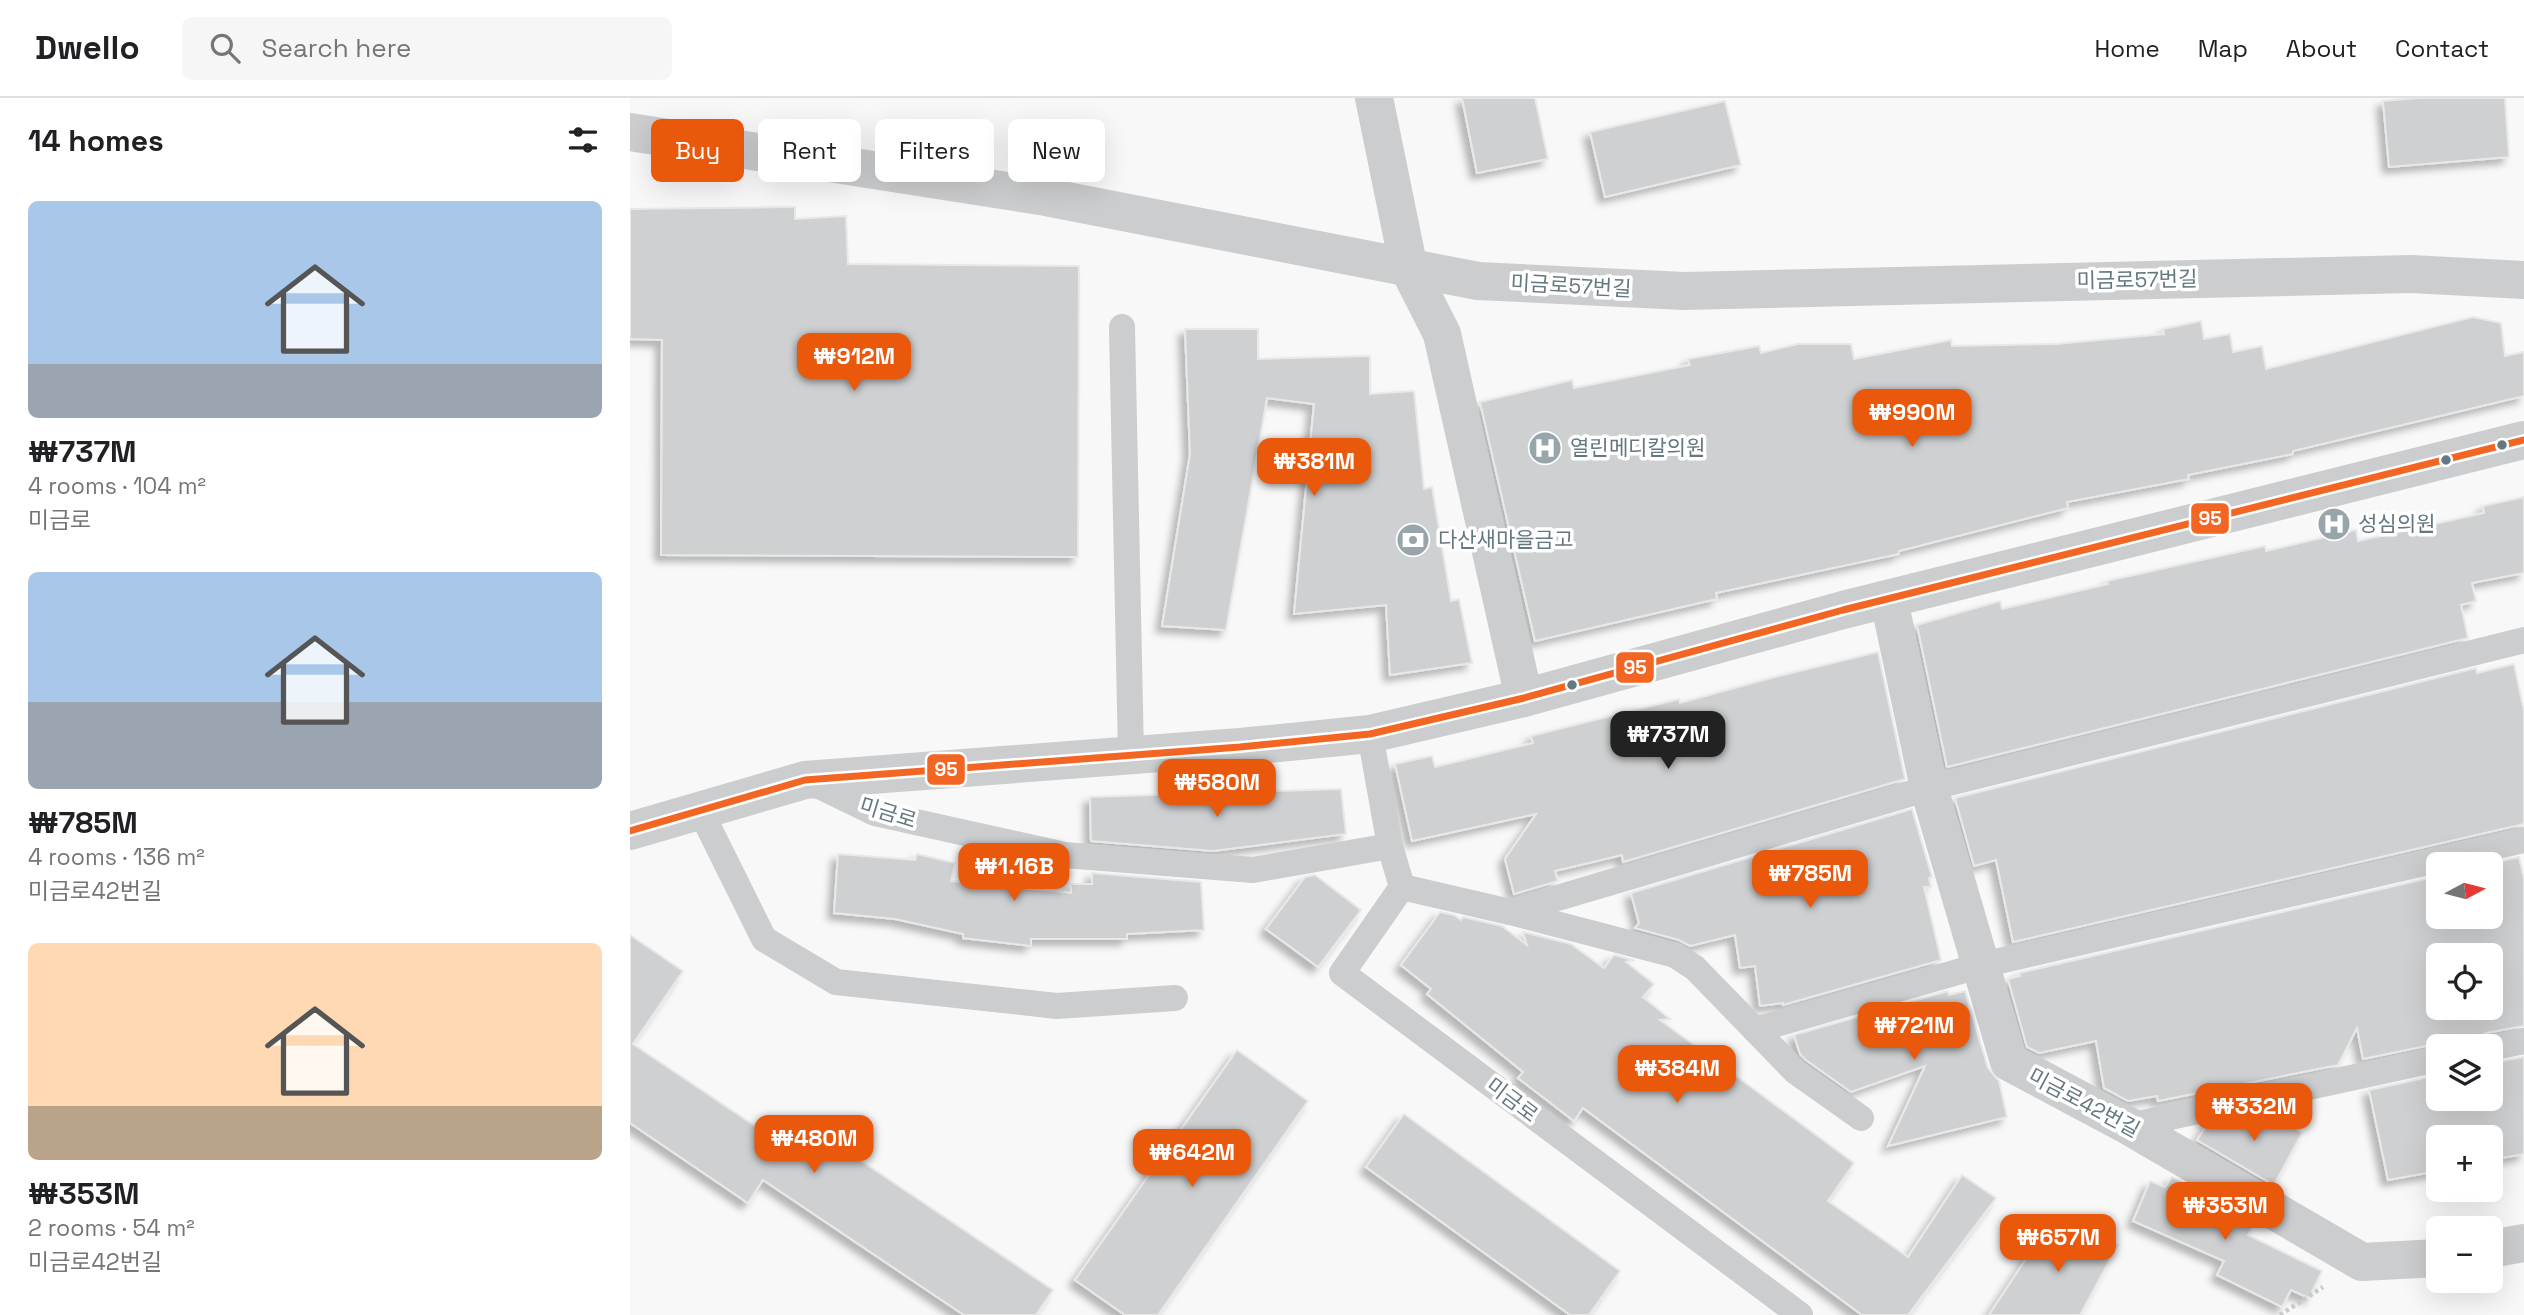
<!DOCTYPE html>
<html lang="en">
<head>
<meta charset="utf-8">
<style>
  body { margin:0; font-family:"Space Grotesk","Noto Sans KR",sans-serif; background:#f6f6f6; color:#202124; height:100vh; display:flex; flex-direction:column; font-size:26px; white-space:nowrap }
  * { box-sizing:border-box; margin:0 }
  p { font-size:23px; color:#757577 }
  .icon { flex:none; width:38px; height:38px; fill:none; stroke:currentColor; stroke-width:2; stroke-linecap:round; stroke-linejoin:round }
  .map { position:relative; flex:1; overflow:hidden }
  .panel { display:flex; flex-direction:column; background:#fff; width:630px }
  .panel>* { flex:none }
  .top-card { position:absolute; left:21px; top:21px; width:665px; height:63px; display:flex; gap:14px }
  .needle { width:46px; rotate:83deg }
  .tools { position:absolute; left:1796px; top:754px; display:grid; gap:14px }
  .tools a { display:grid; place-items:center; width:77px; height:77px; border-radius:10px; background:#fff; box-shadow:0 7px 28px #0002; font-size:35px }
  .price { position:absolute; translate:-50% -60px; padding:0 16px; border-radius:14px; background:#ea580c; color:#fff; font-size:23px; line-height:46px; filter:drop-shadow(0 2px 4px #0008) }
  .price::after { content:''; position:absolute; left:50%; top:42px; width:21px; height:16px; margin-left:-10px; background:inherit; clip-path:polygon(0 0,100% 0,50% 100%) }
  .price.selected { background:#222; color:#fff }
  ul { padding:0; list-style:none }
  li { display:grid; align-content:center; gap:14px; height:371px; padding:0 28px }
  li span { display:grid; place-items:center; height:217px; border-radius:10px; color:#555 }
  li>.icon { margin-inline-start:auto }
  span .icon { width:126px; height:126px; fill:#fffc; stroke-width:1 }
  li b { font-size:30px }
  h2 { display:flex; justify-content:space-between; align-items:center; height:84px; padding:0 28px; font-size:30px }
  .chip { padding:0 24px; border-radius:10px; background:#fff; box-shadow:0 7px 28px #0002; font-size:24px; line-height:63px }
  .chip.selected { background:#ea580c; color:#fff }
  header { display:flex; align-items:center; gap:42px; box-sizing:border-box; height:98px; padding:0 35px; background:#fff; border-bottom:2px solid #e0e0e0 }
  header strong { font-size:33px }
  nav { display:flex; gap:38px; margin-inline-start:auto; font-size:24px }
  .search { width:490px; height:63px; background:#f6f6f6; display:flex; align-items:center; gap:18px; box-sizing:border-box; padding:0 24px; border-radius:10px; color:#757577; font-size:26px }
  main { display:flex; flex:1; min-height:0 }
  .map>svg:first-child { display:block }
  .building { fill:#ced0d1; stroke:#e8e8e8; stroke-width:2; fill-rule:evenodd; filter:url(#shadow) }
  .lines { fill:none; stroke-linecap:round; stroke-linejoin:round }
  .path { stroke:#c9cacb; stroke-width:4.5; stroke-dasharray:3.5 3.5; stroke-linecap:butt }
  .service { stroke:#cbcdce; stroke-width:26 }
  .minor { stroke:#cbcdce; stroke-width:38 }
  .tertiary { stroke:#cbcdce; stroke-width:38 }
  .bus-1-casing { stroke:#fff; stroke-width:12 }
  .bus-1 { stroke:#f26522; stroke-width:7 }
  .bus-dot { fill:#657881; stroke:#fff; stroke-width:2.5 }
  .labels { text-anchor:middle; stroke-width:7; stroke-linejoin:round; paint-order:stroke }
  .street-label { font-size:21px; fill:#657881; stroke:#fff }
  .poi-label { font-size:21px; fill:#657881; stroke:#fff; text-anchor:start }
  .line-badge { stroke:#fff; stroke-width:2.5 }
  .badge-label { font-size:19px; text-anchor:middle; font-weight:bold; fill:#fff }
</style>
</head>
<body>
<header>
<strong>Dwello</strong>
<div class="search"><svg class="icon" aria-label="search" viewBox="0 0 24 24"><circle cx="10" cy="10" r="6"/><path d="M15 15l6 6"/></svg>Search here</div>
<nav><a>Home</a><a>Map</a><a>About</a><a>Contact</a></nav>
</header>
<main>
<section class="panel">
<h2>14 homes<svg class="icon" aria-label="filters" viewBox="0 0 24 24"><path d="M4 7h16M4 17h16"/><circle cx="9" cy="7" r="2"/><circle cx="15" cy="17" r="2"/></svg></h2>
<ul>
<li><span style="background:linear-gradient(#a9c7e8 75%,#9aa5b1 0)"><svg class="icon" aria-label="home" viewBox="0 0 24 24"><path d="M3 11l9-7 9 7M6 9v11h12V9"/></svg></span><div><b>₩737M</b><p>4 rooms · 104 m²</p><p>미금로</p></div></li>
<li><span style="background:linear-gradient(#a9c7e8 60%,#9aa5b1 0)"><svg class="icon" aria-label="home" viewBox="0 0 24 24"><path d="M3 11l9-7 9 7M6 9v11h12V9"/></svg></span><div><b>₩785M</b><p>4 rooms · 136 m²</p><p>미금로42번길</p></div></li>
<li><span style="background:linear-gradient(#ffd9b3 75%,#b9a48a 0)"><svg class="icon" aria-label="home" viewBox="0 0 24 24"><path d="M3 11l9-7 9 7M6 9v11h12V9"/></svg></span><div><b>₩353M</b><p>2 rooms · 54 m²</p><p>미금로42번길</p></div></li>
</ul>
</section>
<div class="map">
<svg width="1894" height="1217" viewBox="0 0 1894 1217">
  <defs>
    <filter id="shadow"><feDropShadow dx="-6" dy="6" stdDeviation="3.5" flood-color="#0004"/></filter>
  </defs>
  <rect width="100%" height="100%" fill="#f8f8f8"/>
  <!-- building -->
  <g class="building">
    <path d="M832 0H905L918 61 847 75Z"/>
    <path d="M1788 0H1875L1879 59 1759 69 1753 3Z"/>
    <path d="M1095 3 1111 67 975 99 960 34Z"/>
    <path d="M165 109V121L216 118 218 166 449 168 448 459 31 457 32 242 0 241V111Z"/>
    <path d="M1843 219 1871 225 1875 258 1894 254V298L1663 353V356L1558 377 1559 381 1437 404 1438 410 1269 453V456L1086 495 1087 501 905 543 850 304 942 282 944 290 1060 267 1058 261 1129 248 1131 255 1168 246H1221L1224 261 1321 242 1322 248 1427 246 1534 236 1533 231 1571 223 1574 241 1600 236 1603 254 1632 248 1636 271Z"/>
    <path d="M555 231H628V261L740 258V296L784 293 794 391 802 389 821 503 829 501 842 565 760 577 756 507 664 516 684 306 637 300 596 532 532 528 560 356Z"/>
    <path d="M1894 399V475L1842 485 1846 503 1831 507 1838 540 1317 669 1287 527 1370 503 1372 511 1478 486 1477 483 1635 448 1636 453 1726 432 1728 443 1854 415 1853 408Z"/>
    <path d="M1248 554 1275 681 993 764 992 757 925 773 928 783 884 796 875 761 906 716 782 743 765 666 802 658 805 669 903 645 901 638 1049 601 1050 605 1145 579Z"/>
    <path d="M1884 566 1894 613V726L1383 844 1366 762 1344 768 1325 700 1846 570 1847 575Z"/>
    <path d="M711 691 716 736 583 753 461 743 460 699Z"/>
    <path d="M1282 711 1302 779 1299 780 1301 789H1294L1311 862 1153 907V905L1130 908 1125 868 1110 870 1105 837 1060 848 1049 842 1005 830 1009 825 1001 795Z"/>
    <path d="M208 756 285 762 287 756 325 765 321 783 441 795V786H462V775L571 784 574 832 497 836V841H401V848L333 840V836L265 821 204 815Z"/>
    <path d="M1889 759 1894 781V928L1856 935 1849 939 1845 948H1817L1805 946 1733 961 1727 930 1708 967 1528 1003 1527 998 1498 1003 1474 990 1466 943 1409 955 1397 949 1378 881 1390 878 1389 875 1808 778V819H1860V766H1858ZM1808 858H1860V910H1808Z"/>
    <path d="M685 777 731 812 688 869 636 831 675 779Z"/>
    <path d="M810 814 824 817 831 822 833 819 872 828 897 847 893 834 941 846 974 870 984 857 1003 862 996 864 1024 886 1013 899 1040 921 1030 922 1224 1065 1198 1103 1278 1159 1332 1077 1366 1100 1278 1217H1232L953 1010 944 1023 888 980 893 974 797 896 801 891 771 867Z"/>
    <path d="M0 837 53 873 3 946 152 1046 169 1021 423 1192 406 1217H334L133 1082 118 1105 0 1025Z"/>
    <path d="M1318 893 1319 897 1335 893 1358 970 1369 983 1377 1019 1258 1048 1295 968 1221 994 1176 962 1170 956 1164 937Z"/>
    <path d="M607 952 678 1003 528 1217H495L445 1182Z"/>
    <path d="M1894 959V1056L1860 1062V1040H1808V1073L1758 1082 1739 992 1808 977V1001H1860V965Z"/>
    <path d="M1642 1013 1672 1035 1644 1087 1567 1042 1577 1027Z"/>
    <path d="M774 1016 990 1173 959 1217H940L736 1069Z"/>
    <path d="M1542 1079 1624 1126 1618 1137 1692 1173 1679 1200 1661 1192 1652 1209 1587 1177 1594 1163 1503 1123 1520 1083 1535 1089Z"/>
    <path d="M1438 1119 1488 1147 1450 1217H1359L1415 1132 1426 1140Z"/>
  </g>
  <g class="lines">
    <!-- path -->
    <path class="path" d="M1650 1217 1693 1189"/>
    <!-- service -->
    <g class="service">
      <path d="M492 229 501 657"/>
      <path d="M740 636 760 748 772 789 712 875 1170 1217"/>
      <path d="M181 684 245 715 435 757 623 772 760 748"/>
      <path d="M70 712 134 841 206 884 427 908 545 900"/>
      <path d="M772 789 880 814 1045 857 1065 870 1166 974 1231 1020"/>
      <path d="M880 814 1299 690 1894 542"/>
      <path d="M1125 932 1352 867 1894 742"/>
      <path d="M1860 950 1894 943"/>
      <path d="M1499 1028 1808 961"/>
    </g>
    <!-- minor -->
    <g class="minor">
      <path d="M744 0 779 171 812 236 894 600"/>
      <path d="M0 34 416 99 848 183 1054 193 1781 176 1894 182"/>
      <path d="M1259 502 1299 690 1379 964 1499 1028 1732 1164 1808 1160"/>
      <path d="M1860 1151 1894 1145"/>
    </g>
    <!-- tertiary -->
    <path class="tertiary" d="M0 733 175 682 610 649 740 636 894 600 1213 512 1894 342"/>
    <defs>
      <path id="bus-1" d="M0 733 175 682 610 649 740 636 894 600 1213 512 1894 342"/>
    </defs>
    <!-- bus-1 casing -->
    <use href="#bus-1" class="bus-1-casing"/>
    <!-- bus-1 -->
    <use href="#bus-1" class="bus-1"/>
  </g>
  <!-- icons -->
  <defs>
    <symbol id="hospital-disc" viewBox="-11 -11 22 22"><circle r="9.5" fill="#98a5ab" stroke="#fff"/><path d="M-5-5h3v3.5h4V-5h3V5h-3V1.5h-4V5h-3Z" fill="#fff"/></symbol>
    <symbol id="bank-disc" viewBox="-11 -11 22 22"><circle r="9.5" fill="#98a5ab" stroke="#fff"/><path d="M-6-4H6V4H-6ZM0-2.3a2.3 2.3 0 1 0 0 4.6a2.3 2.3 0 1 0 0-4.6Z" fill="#fff"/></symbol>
  </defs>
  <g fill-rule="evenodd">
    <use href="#hospital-disc" x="896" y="331" width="38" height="38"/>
    <use href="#hospital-disc" x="1685" y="407" width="38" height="38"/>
    <use href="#bank-disc" x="764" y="423" width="38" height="38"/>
  </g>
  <!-- markers -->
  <g class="bus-dot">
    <circle cx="1872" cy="347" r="6"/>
    <circle cx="1816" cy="362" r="6"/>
    <circle cx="942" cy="587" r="6"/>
  </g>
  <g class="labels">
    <!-- street labels -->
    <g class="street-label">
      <text transform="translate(1507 182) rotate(-1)" y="7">미금로57번길</text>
      <text transform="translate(941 188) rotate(3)" y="7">미금로57번길</text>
      <text transform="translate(258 715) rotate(17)" y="7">미금로</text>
      <text transform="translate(882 1002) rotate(37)" y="7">미금로</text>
      <text transform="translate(1454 1005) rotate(28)" y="7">미금로42번길</text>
    </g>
    <!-- poi labels -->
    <g class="poi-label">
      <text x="940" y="357">열린메디칼의원</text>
      <text x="1728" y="433">성심의원</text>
      <text x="808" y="449">다산새마을금고</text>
    </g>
  </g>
  <g class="line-badge">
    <rect x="1560" y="404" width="40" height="33" rx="7" fill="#f26522"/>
    <rect x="985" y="553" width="40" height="33" rx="7" fill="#f26522"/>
    <rect x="296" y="655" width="40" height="33" rx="7" fill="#f26522"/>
  </g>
  <g class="badge-label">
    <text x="1580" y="427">95</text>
    <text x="1005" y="576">95</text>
    <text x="316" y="678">95</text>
  </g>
</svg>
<div class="tools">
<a><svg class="needle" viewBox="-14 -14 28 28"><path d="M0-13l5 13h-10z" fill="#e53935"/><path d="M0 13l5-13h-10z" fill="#757577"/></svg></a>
<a><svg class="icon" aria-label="locate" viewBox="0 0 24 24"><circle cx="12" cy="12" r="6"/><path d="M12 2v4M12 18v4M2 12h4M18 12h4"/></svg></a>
<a><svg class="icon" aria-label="layers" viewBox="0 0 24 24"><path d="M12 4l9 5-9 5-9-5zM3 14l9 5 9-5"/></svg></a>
<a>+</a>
<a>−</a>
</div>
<b class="price" style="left:224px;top:295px">₩912M</b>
<b class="price" style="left:1282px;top:351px">₩990M</b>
<b class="price" style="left:684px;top:400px">₩381M</b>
<b class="price selected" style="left:1038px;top:673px">₩737M</b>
<b class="price" style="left:587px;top:721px">₩580M</b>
<b class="price" style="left:384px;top:805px">₩1.16B</b>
<b class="price" style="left:1180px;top:812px">₩785M</b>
<b class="price" style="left:1284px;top:964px">₩721M</b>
<b class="price" style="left:1047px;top:1007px">₩384M</b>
<b class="price" style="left:1624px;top:1045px">₩332M</b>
<b class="price" style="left:184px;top:1077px">₩480M</b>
<b class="price" style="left:562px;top:1091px">₩642M</b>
<b class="price" style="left:1595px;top:1144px">₩353M</b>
<b class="price" style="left:1428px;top:1176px">₩657M</b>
<div class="top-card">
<a class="chip selected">Buy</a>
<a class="chip">Rent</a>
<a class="chip">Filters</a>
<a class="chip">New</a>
</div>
</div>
</main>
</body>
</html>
